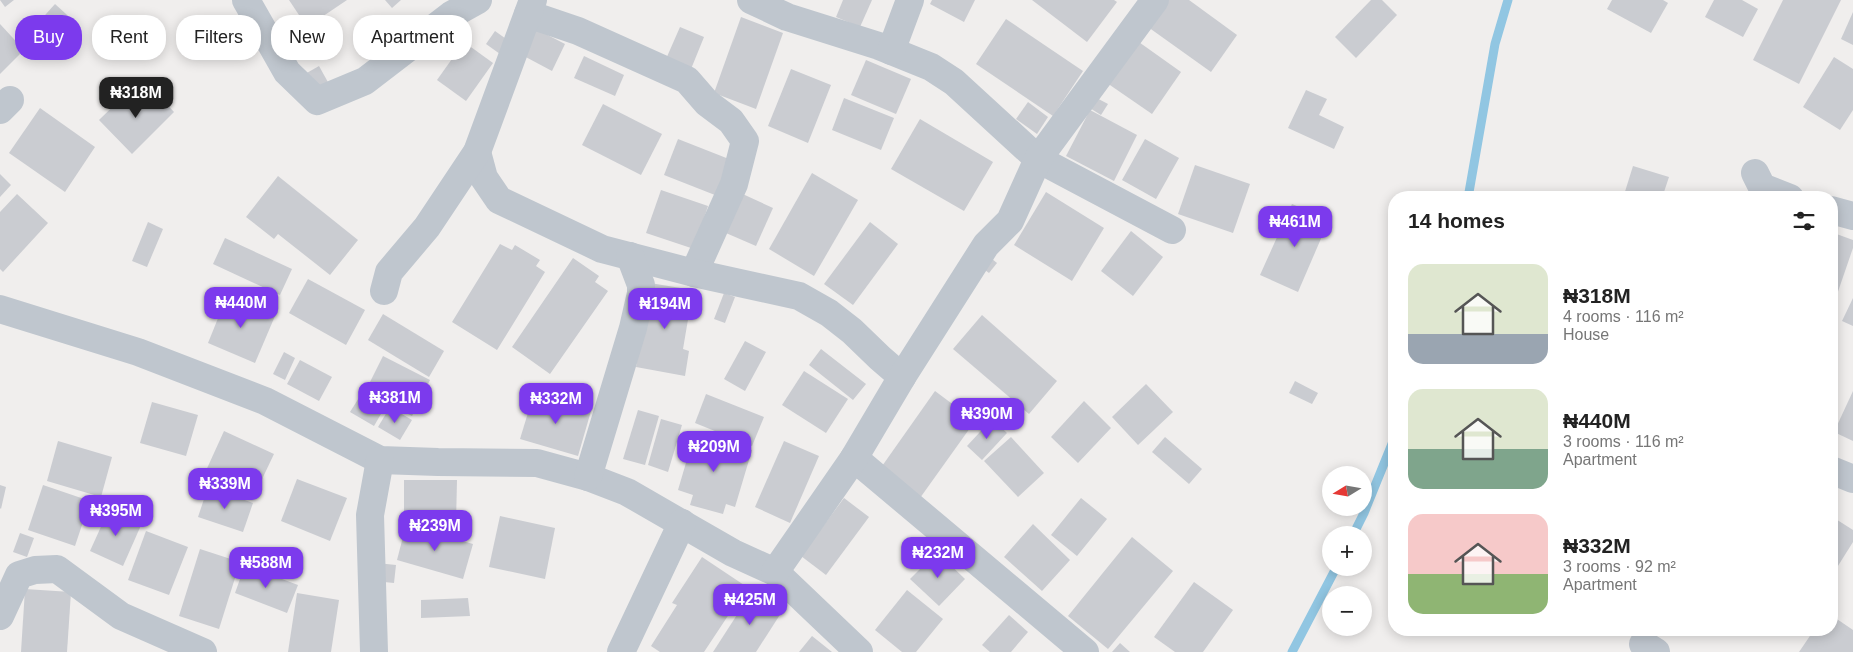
<!DOCTYPE html>
<html lang="en">
<head>
<meta charset="utf-8">
<style>
  body { margin:0; font-family:Arial,sans-serif; background:#f2f2f2; color:#222; height:100vh; display:flex; flex-direction:column; font-size:19px; white-space:nowrap }
  * { box-sizing:border-box; margin:0 }
  p { font-size:16px; color:#767676 }
  .icon { flex:none; width:28px; height:28px; fill:none; stroke:currentColor; stroke-width:2; stroke-linecap:round; stroke-linejoin:round }
  .map { position:relative; flex:1; overflow:hidden }
  .panel { position:absolute; left:1388px; top:191px; width:450px; height:445px; display:flex; flex-direction:column; background:#fff; border-radius:20px; box-shadow:0 2px 12px #0003 }
  .panel>* { flex:none }
  .banner { position:absolute; left:15px; top:15px; width:475px; height:45px; display:flex; gap:10px }
  .needle { width:32px; rotate:259deg }
  .controls { position:absolute; left:1322px; top:466px; display:grid; gap:10px }
  .controls a { display:grid; place-items:center; width:50px; height:50px; border-radius:50%; background:#fff; box-shadow:0 2px 12px #0003; font-size:25px }
  .price { position:absolute; translate:-50% -42px; padding:0 11px; border-radius:10px; background:#7c3aed; color:#fff; font-size:16px; line-height:32px; filter:drop-shadow(0 1px 2px #0008) }
  .price::after { content:''; position:absolute; left:50%; top:30px; width:15px; height:11px; margin-left:-8px; background:inherit; clip-path:polygon(0 0,100% 0,50% 100%) }
  .price.selected { background:#222; color:#fff }
  ul { padding:0; list-style:none }
  li { display:flex; align-items:center; gap:15px; height:125px; padding:0 20px }
  li span { display:grid; place-items:center; flex:none; width:140px; height:100px; border-radius:15px; color:#555 }
  li>.icon { margin-inline-start:auto }
  span .icon { width:60px; height:60px; fill:#fffc; stroke-width:1 }
  li b { font-size:21px }
  h2 { display:flex; justify-content:space-between; align-items:center; height:60px; padding:0 20px; font-size:21px }
  .tag { padding:0 18px; border-radius:20px; background:#fff; box-shadow:0 2px 12px #0003; font-size:18px; line-height:45px }
  .tag.selected { background:#7c3aed; color:#fff }
  .map>svg:first-child { display:block }
  .lines { fill:none; stroke-linecap:round; stroke-linejoin:round }
  .stream { stroke:#91c6e2; stroke-width:9 }
  .building { fill:#caccd1 }
  .minor { stroke:#bfc6ce; stroke-width:28 }
</style>
</head>
<body>
<div class="map">
<svg width="1853" height="652" viewBox="0 0 1853 652">
  <rect width="100%" height="100%" fill="#f0eeed"/>
  <g class="lines">
    <!-- stream -->
    <g class="stream">
      <path d="M1468 198 1495 44 1508 0"/>
      <path d="M1353 535 1364 513 1394 439"/>
      <path d="M1292 652 1336 568"/>
    </g>
  </g>
  <!-- building -->
  <g class="building">
    <path d="M0 0H14L5 7Z"/>
    <path d="M289 0H347L307 27Z"/>
    <path d="M385 0H401L392 8Z"/>
    <path d="M843 0H872L860 27 836 17Z"/>
    <path d="M932 0H975L964 22 930 4Z"/>
    <path d="M1032 0H1114L1117 2 1087 42Z"/>
    <path d="M1167 0H1189L1237 35 1211 72 1148 27Z"/>
    <path d="M1371 0H1382L1397 15 1356 58 1335 37Z"/>
    <path d="M1612 0H1663L1668 3 1651 33 1607 9Z"/>
    <path d="M1714 0H1742L1758 9 1743 37 1705 17Z"/>
    <path d="M1783 0H1841L1799 84 1753 60Z"/>
    <path d="M55 4 77 24 51 54 28 34Z"/>
    <path d="M1853 12V45L1841 39Z"/>
    <path d="M741 17 783 33 756 109 714 93Z"/>
    <path d="M1006 19 1083 71 1053 116 976 64Z"/>
    <path d="M0 24 24 50 0 74Z"/>
    <path d="M680 27 704 37 691 69 666 59Z"/>
    <path d="M536 29 565 44 552 71 522 55Z"/>
    <path d="M495 31 509 41 500 54 486 44Z"/>
    <path d="M1136 40 1181 72 1152 114 1107 83Z"/>
    <path d="M464 42 493 63 466 101 437 80Z"/>
    <path d="M584 56 624 75 615 96 574 78Z"/>
    <path d="M1834 57 1853 69V110L1840 130 1803 107Z"/>
    <path d="M866 60 911 79 896 114 851 95Z"/>
    <path d="M319 66 329 84 315 92 305 74Z"/>
    <path d="M791 69 831 85 808 143 768 126Z"/>
    <path d="M132 88 147 104 157 94 174 112 132 154 99 120Z"/>
    <path d="M1306 90 1327 99 1319 115 1344 127 1334 149 1288 128Z"/>
    <path d="M1091 95 1108 104 1101 115 1085 105Z"/>
    <path d="M844 98 894 118 881 150 832 130Z"/>
    <path d="M1028 102 1048 117 1037 134 1016 119Z"/>
    <path d="M603 104 662 134 641 175 582 145Z"/>
    <path d="M40 108 95 147 65 192 9 153Z"/>
    <path d="M1090 110 1137 135 1114 181 1066 156Z"/>
    <path d="M920 119 993 162 964 211 891 169Z"/>
    <path d="M678 139 734 161 720 197 664 175Z"/>
    <path d="M1145 139 1179 158 1156 199 1122 180Z"/>
    <path d="M1195 165 1250 184 1233 233 1178 214Z"/>
    <path d="M1633 166 1669 177 1662 198H1623Z"/>
    <path d="M812 173 858 200 814 276 769 249Z"/>
    <path d="M0 174 11 185 0 197Z"/>
    <path d="M278 176 358 240 330 275 278 234 274 239 246 217Z"/>
    <path d="M661 190 708 206 694 249 646 233Z"/>
    <path d="M736 191 773 208 756 246 719 230Z"/>
    <path d="M1046 192 1104 228 1072 281 1014 245Z"/>
    <path d="M17 194 48 223 3 272 0 269V212Z"/>
    <path d="M1292 204 1329 220 1298 292 1260 275Z"/>
    <path d="M148 222 163 229 147 267 132 261Z"/>
    <path d="M870 222 898 244 853 305 824 284Z"/>
    <path d="M1131 231 1163 257 1133 296 1101 271Z"/>
    <path d="M1831 232 1853 240V248L1832 309Z"/>
    <path d="M225 238 292 269 280 295 213 264Z"/>
    <path d="M500 244 512 250 515 245 540 260 536 266 545 272 497 350 452 322Z"/>
    <path d="M986 254 997 263 989 273 978 265Z"/>
    <path d="M573 258 599 276 595 282 608 291 550 374 512 347Z"/>
    <path d="M308 279 365 310 346 345 289 313Z"/>
    <path d="M650 283 693 290 683 349 689 351 685 376 636 367Z"/>
    <path d="M724 293 735 297 725 323 714 319Z"/>
    <path d="M227 296 275 316 255 363 208 343Z"/>
    <path d="M1853 298V326L1842 321Z"/>
    <path d="M383 314 444 351 429 377 368 340Z"/>
    <path d="M982 315 1057 381 1029 414 953 349Z"/>
    <path d="M745 341 766 352 745 391 724 379Z"/>
    <path d="M821 349 866 384 853 400 809 365Z"/>
    <path d="M284 352 295 358 285 380 273 374Z"/>
    <path d="M383 356 430 380 412 416 365 392Z"/>
    <path d="M300 360 332 377 319 401 287 384Z"/>
    <path d="M804 371 848 399 826 433 782 405Z"/>
    <path d="M1295 381 1318 393 1312 404 1289 393Z"/>
    <path d="M1146 384 1173 412 1138 445 1112 417Z"/>
    <path d="M935 391 975 421 920 498 880 469Z"/>
    <path d="M1853 391V441L1834 432Z"/>
    <path d="M362 393 385 407 374 426 350 412Z"/>
    <path d="M534 393 591 411 578 456 520 439Z"/>
    <path d="M706 394 764 417 752 446 695 423Z"/>
    <path d="M1084 401 1111 428 1078 463 1051 437Z"/>
    <path d="M152 402 198 415 186 456 140 443Z"/>
    <path d="M390 407 412 420 400 440 378 427Z"/>
    <path d="M638 410 659 416 645 465 623 459Z"/>
    <path d="M661 419 682 425 668 472 648 465Z"/>
    <path d="M992 419 1007 433 982 460 967 446Z"/>
    <path d="M224 431 274 454 253 498 204 475Z"/>
    <path d="M695 432 752 450 735 507 726 504 723 514 690 505 693 495 678 490Z"/>
    <path d="M1011 437 1044 473 1018 497 984 461Z"/>
    <path d="M1165 437 1202 469 1189 484 1152 452Z"/>
    <path d="M58 441 112 457 101 497 47 481Z"/>
    <path d="M784 441 819 456 790 523 755 507Z"/>
    <path d="M297 479 347 498 330 541 281 521Z"/>
    <path d="M404 480H457L456 524H404Z"/>
    <path d="M0 485 6 487 1 509 0 508Z"/>
    <path d="M43 485 90 501 75 546 28 530Z"/>
    <path d="M208 487 253 503 243 532 198 517Z"/>
    <path d="M844 498 869 517 826 575 801 556Z"/>
    <path d="M1081 498 1107 519 1077 556 1051 535Z"/>
    <path d="M109 509 142 523 123 566 90 551Z"/>
    <path d="M500 516 555 528 545 579 489 567Z"/>
    <path d="M1831 516 1853 530V542L1831 577Z"/>
    <path d="M1033 524 1070 560 1042 591 1004 557Z"/>
    <path d="M406 525 473 544 463 579 397 560Z"/>
    <path d="M146 531 188 547 169 595 128 580Z"/>
    <path d="M20 533 34 538 27 557 13 552Z"/>
    <path d="M1132 537 1173 571 1108 649 1068 616Z"/>
    <path d="M200 549 240 562 219 629 179 616Z"/>
    <path d="M937 552 965 579 939 606 910 579Z"/>
    <path d="M702 557 747 587 704 652H660L651 646 677 605 672 603Z"/>
    <path d="M377 563 396 565 394 583 374 581Z"/>
    <path d="M245 565 298 585 287 613 235 593Z"/>
    <path d="M1194 582 1233 610 1203 652H1175L1154 637Z"/>
    <path d="M25 589 71 592 67 652H21Z"/>
    <path d="M753 590 783 610 756 652H713Z"/>
    <path d="M907 590 943 619 916 652H902L875 630Z"/>
    <path d="M297 593 339 600 331 652H288Z"/>
    <path d="M468 598 470 616 421 618V600Z"/>
    <path d="M1009 615 1028 632 1011 652H990L982 645Z"/>
    <path d="M1831 615 1853 630V652H1799L1814 630H1831Z"/>
    <path d="M812 636 832 652H799Z"/>
    <path d="M1120 643 1130 652H1112Z"/>
  </g>
  <g class="lines">
    <!-- minor -->
    <g class="minor">
      <path d="M246 0 287 72 317 101 365 81 451 15 478 0"/>
      <path d="M751 0 787 17 879 46 931 67 954 82 1038 159 1172 230"/>
      <path d="M528 14 578 31 687 80 707 103 731 121 745 141 734 184 694 273"/>
      <path d="M891 51 910 0"/>
      <path d="M0 110 10 100"/>
      <path d="M477 152 484 178 499 200 602 249 694 273 799 296 829 313 852 331 880 358 902 377"/>
      <path d="M1755 173 1762 187 1790 198"/>
      <path d="M1831 210 1853 216"/>
      <path d="M384 291 389 272 427 227 477 152 533 0"/>
      <path d="M0 309 138 352 265 401 380 460 438 462 537 463 588 477 627 492 733 553 775 572 859 652"/>
      <path d="M854 458 1085 652"/>
      <path d="M1831 470 1853 479"/>
      <path d="M588 477 633 328 641 293V285L630 256"/>
      <path d="M775 572 854 458 902 377 986 245 1010 221 1038 159 1155 0"/>
      <path d="M0 616 19 575 35 570 57 569 121 616 203 652"/>
      <path d="M1643 644 1656 652"/>
      <path d="M374 652 370 515 380 460"/>
      <path d="M621 652 682 523"/>
    </g>
  </g>
</svg>
<div class="controls">
<a><svg class="needle" viewBox="-14 -14 28 28"><path d="M0-13l5 13h-10z" fill="#e53935"/><path d="M0 13l5-13h-10z" fill="#767676"/></svg></a>
<a>+</a>
<a>−</a>
</div>
<b class="price selected" style="left:136px;top:119px">₦318M</b>
<b class="price" style="left:1295px;top:248px">₦461M</b>
<b class="price" style="left:241px;top:329px">₦440M</b>
<b class="price" style="left:665px;top:330px">₦194M</b>
<b class="price" style="left:395px;top:424px">₦381M</b>
<b class="price" style="left:556px;top:425px">₦332M</b>
<b class="price" style="left:987px;top:440px">₦390M</b>
<b class="price" style="left:714px;top:473px">₦209M</b>
<b class="price" style="left:225px;top:510px">₦339M</b>
<b class="price" style="left:116px;top:537px">₦395M</b>
<b class="price" style="left:435px;top:552px">₦239M</b>
<b class="price" style="left:938px;top:579px">₦232M</b>
<b class="price" style="left:266px;top:589px">₦588M</b>
<b class="price" style="left:750px;top:626px">₦425M</b>
<div class="banner">
<a class="tag selected">Buy</a>
<a class="tag">Rent</a>
<a class="tag">Filters</a>
<a class="tag">New</a>
<a class="tag">Apartment</a>
</div>
<section class="panel">
<h2>14 homes<svg class="icon" aria-label="filters" viewBox="0 0 24 24"><path d="M4 7h16M4 17h16"/><circle cx="9" cy="7" r="2"/><circle cx="15" cy="17" r="2"/></svg></h2>
<ul>
<li><span style="background:linear-gradient(#dfe7d0 70%,#9aa5b1 0)"><svg class="icon" aria-label="home" viewBox="0 0 24 24"><path d="M3 11l9-7 9 7M6 9v11h12V9"/></svg></span><div><b>₦318M</b><p>4 rooms · 116 m²</p><p>House</p></div></li>
<li><span style="background:linear-gradient(#dfe7d0 60%,#7fa58c 0)"><svg class="icon" aria-label="home" viewBox="0 0 24 24"><path d="M3 11l9-7 9 7M6 9v11h12V9"/></svg></span><div><b>₦440M</b><p>3 rooms · 116 m²</p><p>Apartment</p></div></li>
<li><span style="background:linear-gradient(#f6c9c9 60%,#8fb573 0)"><svg class="icon" aria-label="home" viewBox="0 0 24 24"><path d="M3 11l9-7 9 7M6 9v11h12V9"/></svg></span><div><b>₦332M</b><p>3 rooms · 92 m²</p><p>Apartment</p></div></li>
</ul>
</section>
</div>
</body>
</html>
